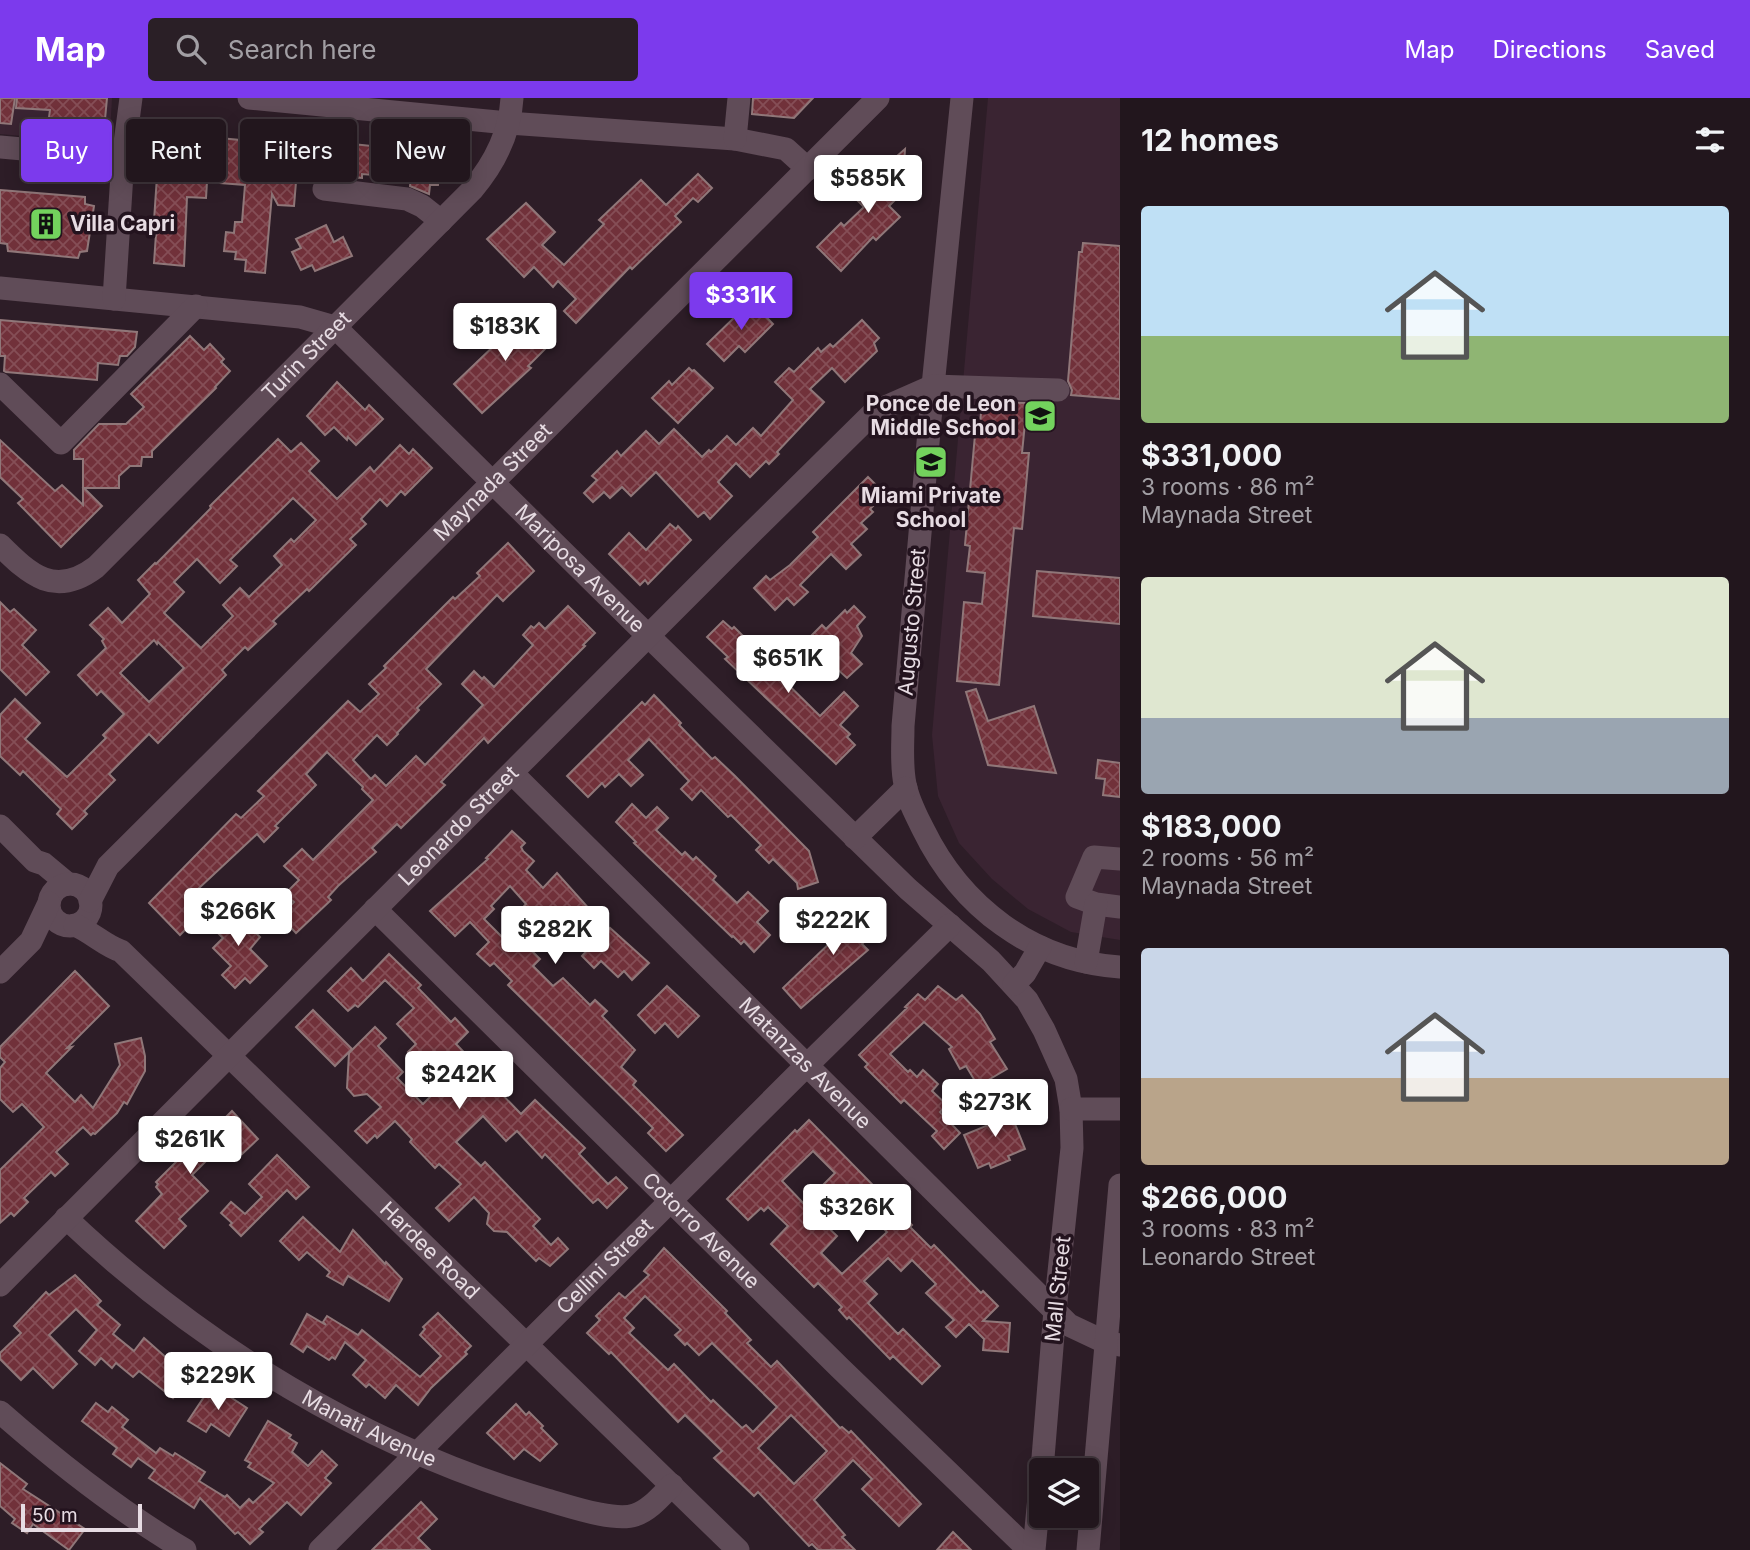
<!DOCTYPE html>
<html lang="en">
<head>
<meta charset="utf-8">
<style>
  body { margin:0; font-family:Inter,sans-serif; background:#2a1f26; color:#f1f3f6; height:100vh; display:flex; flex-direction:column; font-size:26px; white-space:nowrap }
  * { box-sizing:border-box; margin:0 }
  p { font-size:23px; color:#a29fa4 }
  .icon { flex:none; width:38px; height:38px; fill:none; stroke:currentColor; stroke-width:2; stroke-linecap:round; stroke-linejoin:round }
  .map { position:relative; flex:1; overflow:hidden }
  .details { display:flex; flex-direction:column; background:#22161d; width:630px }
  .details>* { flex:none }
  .top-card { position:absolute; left:21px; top:21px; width:665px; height:63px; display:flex; gap:14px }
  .controls { position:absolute; left:1029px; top:1360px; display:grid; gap:14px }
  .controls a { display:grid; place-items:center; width:70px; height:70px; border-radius:7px; background:#22161d; box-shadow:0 4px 18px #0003,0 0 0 2px #3f353b; font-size:35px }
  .scale { position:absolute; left:21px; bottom:18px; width:121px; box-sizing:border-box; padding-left:7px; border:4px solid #e7dce3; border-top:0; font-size:19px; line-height:24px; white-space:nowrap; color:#e7dce3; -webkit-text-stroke:5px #23131e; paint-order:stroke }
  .price { position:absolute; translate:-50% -60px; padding:0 16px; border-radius:7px; background:#fff; color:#222; font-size:23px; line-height:46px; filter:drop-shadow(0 2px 4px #0008) }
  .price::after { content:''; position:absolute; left:50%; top:42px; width:21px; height:16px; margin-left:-10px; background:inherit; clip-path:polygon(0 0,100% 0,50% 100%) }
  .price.on { background:#7c3aed; color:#fff }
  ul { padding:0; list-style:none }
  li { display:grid; align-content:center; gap:14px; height:371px; padding:0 21px }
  li span { display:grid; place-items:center; height:217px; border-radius:7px; color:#555 }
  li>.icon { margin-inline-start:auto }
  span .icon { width:126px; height:126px; fill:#fffc; stroke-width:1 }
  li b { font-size:30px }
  h2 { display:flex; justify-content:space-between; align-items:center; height:84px; padding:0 21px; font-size:30px }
  .pill { padding:0 24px; border-radius:7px; background:#22161d; box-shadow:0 4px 18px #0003,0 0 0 2px #3f353b; font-size:24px; line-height:63px }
  .pill.on { background:#7c3aed; color:#fff }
  header { display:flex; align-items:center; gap:42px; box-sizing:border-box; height:98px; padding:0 35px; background:#7c3aed; color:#fff }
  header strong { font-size:33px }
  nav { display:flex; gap:38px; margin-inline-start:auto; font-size:24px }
  .search { width:490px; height:63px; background:#2a1f26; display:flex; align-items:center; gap:18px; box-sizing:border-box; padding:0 24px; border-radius:7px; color:#a29fa4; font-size:26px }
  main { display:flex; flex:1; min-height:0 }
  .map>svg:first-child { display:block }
  .built { fill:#3a2432 }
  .building { fill:url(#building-cross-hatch); stroke:#907779; stroke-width:2; fill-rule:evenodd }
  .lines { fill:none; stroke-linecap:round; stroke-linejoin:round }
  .minor { stroke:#604c58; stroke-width:23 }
  .labels { text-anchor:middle; stroke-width:7; stroke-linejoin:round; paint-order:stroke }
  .poi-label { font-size:21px; font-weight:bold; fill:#e7dce3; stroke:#23131e; text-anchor:start }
  .street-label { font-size:21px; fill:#e7dce3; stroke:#23131e }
</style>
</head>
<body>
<header>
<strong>Map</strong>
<div class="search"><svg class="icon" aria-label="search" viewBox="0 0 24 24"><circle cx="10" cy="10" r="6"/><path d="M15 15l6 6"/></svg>Search here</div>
<nav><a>Map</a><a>Directions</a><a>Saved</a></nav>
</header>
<main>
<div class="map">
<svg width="1120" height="1452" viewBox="0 0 1120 1452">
  <defs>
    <pattern id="building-cross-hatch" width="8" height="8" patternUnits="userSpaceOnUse" patternTransform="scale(1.75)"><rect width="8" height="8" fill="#71313a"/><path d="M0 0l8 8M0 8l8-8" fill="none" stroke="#854e56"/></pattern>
  </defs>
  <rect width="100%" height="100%" fill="#2d1d27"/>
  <!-- built -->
  <g class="built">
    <path d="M0 0H112L110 35 98 45 0 36Z"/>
    <path d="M988 0H1120V842L1071 834 1028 811 992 781 959 745 938 698 932 637Z"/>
  </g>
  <!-- building -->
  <g class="building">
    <path d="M0 0H15L11 26 0 25Z"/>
    <path d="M17 0H107L104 32 48 27 50 12 16 10Z"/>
    <path d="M753 0H813L794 20 752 16Z"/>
    <path d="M209 39 250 43 248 56 298 60 294 108 278 107 272 96 265 175 245 173 246 162 235 161 236 154 224 153 226 134 234 135 235 124H242L245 87 207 84 206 100 187 99 184 168 154 165 156 136H150L151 123H154L159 48 208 53Z"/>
    <path d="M343 45 428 54 429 48 449 49V55L456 56 455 71 447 70 446 79H439L438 87H430L429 96 410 88 411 80 362 76V80L350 79 351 71 329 69 330 49 343 50Z"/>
    <path d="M905 51 904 68 907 69 904 93 889 108 900 119 876 142 873 139 841 173 817 149 841 125 844 128 864 109 855 100 882 73 883 67 888 66Z"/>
    <path d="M698 76 712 90 698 104 693 100 675 118 681 124 632 171 630 169 576 225 564 213 576 201 558 183 553 189 534 169 524 179 487 141 526 105 555 134 542 147 564 167 604 126 599 122 641 82 666 107Z"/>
    <path d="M0 92 85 99V106L94 108 87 153 80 154 78 160 8 153 7 146 0 145Z"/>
    <path d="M326 127 334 144 343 139 352 158 315 173 312 167 301 172 292 154 301 150 296 141Z"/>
    <path d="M1083 145 1120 148V301L1071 297 1072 292 1068 283 1079 154H1082Z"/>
    <path d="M753 205 773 226 745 254 739 248 724 263 707 246 739 215 741 217Z"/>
    <path d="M528 215 555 241 528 268 531 270 482 315 454 286Z"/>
    <path d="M0 222 137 234 135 249 127 258H120L118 267 98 265 97 282 6 274 4 273 5 258H0Z"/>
    <path d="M862 222 879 240 874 245 877 253 845 284 832 270 810 291 824 304 777 354 779 356 769 366 766 363 750 379 736 365 718 384 732 398 710 421 704 414 698 419 656 374 631 398 622 389 610 400 604 394 593 404 584 395 597 382 592 378 617 353 621 358 646 333 659 346 674 331 702 359 709 352 711 354 727 338 736 347 753 330 761 338 793 302 775 284 789 270 794 274 818 250 821 254 830 246 833 249Z"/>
    <path d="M190 238 204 252 210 246 224 261 221 264 230 273 215 289 216 290 152 353V359H142L141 368H130L119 378V390H84L102 408 61 449 18 405 23 401 0 379V342L55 393 62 387 83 407V361H74V352L99 326H126L144 309 131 296Z"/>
    <path d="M689 270 692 273 694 272 713 290 678 325 652 300 669 283 672 287Z"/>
    <path d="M337 284 365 312 369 307 383 321 356 347 348 339 347 342 334 329 325 337 307 318Z"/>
    <path d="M982 304 1027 305 1022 355H1029L1022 431 1014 430 999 587 957 583 964 504 982 506 985 475 967 473 970 448 965 447 976 326H980Z"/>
    <path d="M278 341 291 354 301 345 319 363 309 373 337 401 370 369 374 374 400 347 409 356 413 351 432 370 405 397 401 393 387 408 380 401 361 421 366 426 350 441 356 447 309 493 307 491 273 523 276 526 261 540 248 552 245 549 222 572 226 577 158 645 149 636 109 676 115 682 84 713 87 716 72 731 57 716 61 711 23 673 20 677 0 658V617L15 601 40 625 25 641 67 679 106 640 103 637 124 616 101 593 97 597 78 577 106 550 102 543 104 541 90 527 108 510 122 525 150 496 138 482 155 465 156 466 211 410 210 408ZM293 400 316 422 294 444 291 441 274 458 282 467 249 499 240 490 223 507 233 518 201 550 164 515 184 494 174 484 197 461 220 485 237 468 230 462ZM154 542 157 546 158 544 184 570 149 604 120 575Z"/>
    <path d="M868 379 877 388 869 396 877 404 870 411 873 414 861 425 867 431 851 446 861 457 846 471 831 456 800 487 808 494 794 507 787 500 775 512 754 490 766 478 770 482 790 467 818 439 813 434Z"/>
    <path d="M670 426 676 431 678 428 691 442 648 486 645 482 640 487 609 456 629 435 646 452Z"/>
    <path d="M508 445 534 473 503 503 497 497 426 571 441 586 417 610 419 612 397 635 398 636 387 647 377 637 353 662 371 681 375 677 386 688 416 658 425 667 483 607 462 586 474 573 482 581 484 579 494 589 533 547 523 537 531 528 534 530 539 525 545 531 568 508 595 535 583 547 585 548 488 645 484 640 441 684 445 687 401 730 397 726 372 750 376 754 338 788 328 799 331 802 296 835 280 818 294 804 285 796 299 782 284 768 302 751 313 762 373 702 362 691 363 689 327 654 306 676 316 687 275 728 278 730 264 744 257 736 198 791 204 797 190 811 198 819 180 837 149 805 236 716 241 720 264 698 258 693 348 603 360 614 379 596 369 586 386 570 384 568 453 499 455 501 480 478 477 475Z"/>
    <path d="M1037 473 1120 480V526L1033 518Z"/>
    <path d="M0 504 10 514 14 511 36 532 22 547 49 574 26 597 0 571Z"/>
    <path d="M854 508 865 519 857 528 862 538 851 555 862 566 847 580 806 543 822 527 826 531 845 512 847 515Z"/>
    <path d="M723 523 732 531 734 529 748 543 746 545 820 618 844 594 858 608 840 627 850 636 847 639 855 647 836 666 725 561 728 559 707 539Z"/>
    <path d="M976 591 988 623 1034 608 1056 675 988 667 966 594Z"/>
    <path d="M654 597 681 625 679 627 712 661 715 659 735 678 809 753 818 784 798 791 797 785 773 761 769 765 756 752 761 747 731 717 728 719 701 692 692 702 681 691 689 683 649 641 628 662 643 677 631 688 619 676 605 689 602 685 588 699 567 678 642 604 645 607Z"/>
    <path d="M1098 662 1120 665V699L1103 697 1105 681 1096 680Z"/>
    <path d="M632 706 646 720 657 709 668 720 656 732 682 757 685 754 693 762 696 759 716 778 713 782 737 805 748 794 768 813 757 824 770 837 754 854 744 843 741 846 733 838 732 839 634 745 636 744 616 724Z"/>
    <path d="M512 733 525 745 521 749 523 753 534 763 526 772 543 790 557 775 608 832 610 830 649 865 632 882 624 873 618 879 601 863 594 870 582 858 590 849 567 827 556 826 548 818 535 831 519 814 526 806 510 788 491 808 494 811 484 821 511 848 519 840 540 861 533 868 553 888 563 880 590 907 595 902 607 913 602 918 635 952 621 969 636 983 633 987 683 1037 666 1053 648 1035 653 1030 508 887 512 883 494 865 490 868 477 856 489 844 470 824 455 838 430 813 488 761 486 760Z"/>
    <path d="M864 804 879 820 861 839 865 843 862 846 868 852 801 910 783 890 836 839 832 835Z"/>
    <path d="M234 809 245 820 243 822 260 839 250 851 267 868 250 885 245 880 235 890 222 877 231 868 213 850 223 840 211 828Z"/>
    <path d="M389 856 421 887 418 890 451 924 455 920 468 934 456 946 478 969 486 965 500 980 493 987 521 1016 535 1002 585 1050 579 1056 608 1086 616 1079 627 1090 607 1110 598 1101 593 1105 545 1056 542 1060 517 1033 506 1043 483 1018 456 1044 481 1068 485 1064 540 1121 533 1128 551 1147 558 1140 568 1151 550 1168 539 1160 536 1163 507 1134 494 1133 487 1126 489 1115 474 1099 449 1123 436 1110 461 1086 439 1066 435 1070 410 1044 412 1041 395 1023 377 1040 375 1037 367 1045 355 1033 381 1009 367 996 354 998 347 990 349 955 375 929 386 940 378 948 403 974 397 980 423 1006 441 988 408 954 416 946 397 926 414 910 385 882 358 909 355 907 348 913 328 893 351 870 363 883Z"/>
    <path d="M75 873 109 908 67 950 72 949 46 975 75 1004 81 997 93 1010 120 967 115 946 141 940 145 958V973L127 1006 124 1004 117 1015 95 1036 93 1035 91 1037 83 1029 56 1054 68 1066 55 1078 51 1074 24 1100 28 1104 14 1118 11 1115 0 1125V1072L44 1029 22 1006 13 1014 0 1001V970L5 964 0 959V949Z"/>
    <path d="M667 888 699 918 678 939 665 925 655 935 638 917Z"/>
    <path d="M938 888 956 902 962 897 980 916 995 941 990 944 1007 971 978 988 966 968 960 971 949 951 952 949 924 924 890 956 908 974 910 972 917 979 923 972 938 986 932 993 947 1007 940 1014 960 1035 944 1051 932 1038 937 1033 904 1002 901 1005 865 969 868 966 859 957 907 910 905 909 918 896 925 902Z"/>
    <path d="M313 912 352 951 335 968 296 929Z"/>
    <path d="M1007 1006 1025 1051 1008 1058 1010 1062 991 1070 989 1065 978 1070 964 1037 991 1026 988 1014Z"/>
    <path d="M232 1013 258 1041 242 1056 232 1045 217 1059 214 1055 192 1077 208 1093 179 1121 186 1128 164 1150 136 1123 162 1096 156 1089 158 1086 156 1084 180 1060 170 1050 195 1025 204 1035 208 1032 210 1035Z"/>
    <path d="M809 1022 912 1127 910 1129 931 1150 934 1147 981 1195 983 1193 998 1208 983 1223 1010 1225 1008 1254 983 1252 984 1241 969 1226 956 1239 946 1229 954 1222 926 1195 936 1186 912 1162 901 1173 888 1160 864 1183 877 1196 868 1205 898 1236 903 1231 940 1268 922 1286 893 1258 890 1261 849 1219 847 1221 839 1212 842 1209 818 1185 814 1189 771 1146 788 1128 768 1109 764 1113 761 1110 748 1122 727 1101 795 1032 797 1034ZM813 1053 835 1075 804 1106 782 1083ZM844 1095 857 1108 859 1106 887 1134 842 1176 821 1155 837 1138 818 1120Z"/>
    <path d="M277 1057 309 1089 296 1101 287 1092 241 1138 230 1127 232 1125 221 1115 231 1104 245 1116 262 1099 249 1086Z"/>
    <path d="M303 1119 340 1154 353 1132 385 1166 386 1164 402 1181 389 1203 348 1178 343 1187 327 1178 330 1174 307 1154 299 1162 280 1143Z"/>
    <path d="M664 1150 727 1213 725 1215 751 1242 747 1245 771 1269 777 1263 840 1330 842 1329 849 1335 851 1333 921 1406 899 1428 862 1391 872 1381 853 1362 814 1402 845 1437 842 1439 855 1452H818L812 1446 809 1448 758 1394 754 1398 714 1360 722 1353 685 1317 678 1324 611 1254 609 1256 587 1235 600 1222 596 1218 619 1195 625 1200 649 1177 644 1173ZM645 1198 681 1232 675 1237 685 1247 687 1245 699 1257 712 1245 777 1309 753 1334 746 1327 742 1330 713 1302 711 1304 674 1266 668 1272 629 1235 634 1230 624 1220ZM791 1317 827 1353 794 1386 758 1350Z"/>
    <path d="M75 1177 101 1203 97 1207 120 1227 113 1236 134 1253 144 1240 179 1271 182 1266 194 1275 173 1300 139 1273 133 1279 116 1265 112 1270 101 1260 95 1267 79 1253 97 1232 76 1211 49 1237 77 1266 53 1290 33 1270 21 1282 0 1261V1255L21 1235 14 1228 46 1194 49 1197Z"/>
    <path d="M438 1215 471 1248 465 1254 467 1256 431 1290 418 1307 396 1287 385 1300 369 1286 366 1289 353 1277 366 1262 345 1244 335 1261 332 1259 329 1262 307 1248 303 1254 291 1246 307 1216 326 1227 323 1224 327 1218 358 1237 362 1232 420 1279 441 1258 420 1237 425 1231 423 1229Z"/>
    <path d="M212 1287 247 1310 229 1338 211 1326 206 1334 188 1323Z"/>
    <path d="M96 1305 108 1314 112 1309 128 1322 122 1329 156 1355 160 1350 173 1358 175 1355 205 1374 199 1383 225 1399 227 1397 240 1410 249 1401 253 1405 274 1385 248 1369 251 1365 245 1362 268 1323 291 1337 289 1340 297 1345 292 1354 308 1368 322 1353 337 1367 325 1380 331 1385 301 1417 287 1404 259 1431 263 1434 250 1446 238 1434 235 1436 200 1400 194 1410 149 1380 155 1372 138 1360 131 1369 113 1356 117 1350 82 1323Z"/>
    <path d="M516 1306 526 1317 529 1314 543 1328 541 1330 557 1346 540 1363 524 1351 514 1361 487 1335Z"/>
    <path d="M0 1365 27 1386 23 1391 85 1431 69 1452 33 1426 27 1435 12 1425 15 1421 0 1408Z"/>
    <path d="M421 1404 437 1421 418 1440 430 1452H372Z"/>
    <path d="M953 1434 971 1452H937Z"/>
  </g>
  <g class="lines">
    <!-- minor -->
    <g class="minor">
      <path d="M249 0 508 25 735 41 786 51 808 71"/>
      <path d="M962 0 933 288 903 628C903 647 901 667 905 686 908 702 916 717 923 731 961 809 1032 863 1120 869"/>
      <path d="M735 41 739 0"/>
      <path d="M0 49 123 60"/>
      <path d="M324 91 407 101 422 108 441 123"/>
      <path id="s1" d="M0 190 300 219 335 229 634 524 908 791 991 863 1027 902 1044 932 1066 981 1071 1011 1072 1050 1055 1212 1042 1372"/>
      <path d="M114 201 123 60 131 0"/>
      <path d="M0 286 61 345 196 208"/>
      <path id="s2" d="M0 447C30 477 55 500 96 469L472 92C494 66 510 35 512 0"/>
      <path id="s3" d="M513 676 1069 1227 1105 1244 1120 1247"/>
      <path d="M0 728 35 763 44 766 68 786"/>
      <path d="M855 740 906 690"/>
      <path d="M1120 761 1094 759 1077 799 1096 806 1120 809"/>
      <circle cx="70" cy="807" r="21"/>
      <path id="s4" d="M90 803 108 768 878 0"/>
      <path id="s5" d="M375 811 840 1270 1029 1452"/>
      <path id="s6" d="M75 827C91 834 107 849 121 853L738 1452"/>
      <path d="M1086 864 1096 806"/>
      <path d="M0 874 31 843 49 805"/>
      <path d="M1014 886 1025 875 1040 849"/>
      <path d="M1071 1011H1120"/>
      <path id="s7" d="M66 1120C202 1249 367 1350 547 1402 569 1408 614 1424 635 1417 650 1412 662 1397 672 1387"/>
      <path id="s8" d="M0 1187 734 452 874 314 933 288 1058 292"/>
      <path d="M0 1314C57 1364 119 1413 185 1452"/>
      <path id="s9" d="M320 1452 798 976 950 827"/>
      <path d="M1034 1452 1041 1378"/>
      <path d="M1088 1452 1120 1087"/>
    </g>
  </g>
  <!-- icons -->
  <defs>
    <symbol id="building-square" viewBox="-11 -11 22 22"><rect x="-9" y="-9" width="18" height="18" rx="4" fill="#73d25d" stroke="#23131e"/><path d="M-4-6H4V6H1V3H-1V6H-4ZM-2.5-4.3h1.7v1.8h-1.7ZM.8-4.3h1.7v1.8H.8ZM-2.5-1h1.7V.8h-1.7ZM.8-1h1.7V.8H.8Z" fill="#111"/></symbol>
    <symbol id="school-square" viewBox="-11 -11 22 22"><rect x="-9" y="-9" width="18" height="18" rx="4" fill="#73d25d" stroke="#23131e"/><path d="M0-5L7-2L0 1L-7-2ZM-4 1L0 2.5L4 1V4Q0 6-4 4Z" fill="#111"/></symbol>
  </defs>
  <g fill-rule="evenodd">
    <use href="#building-square" x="27" y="107" width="38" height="38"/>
    <use href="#school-square" x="1021" y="299" width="38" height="38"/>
    <use href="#school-square" x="912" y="345" width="38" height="38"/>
  </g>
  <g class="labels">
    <!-- poi labels -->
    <g class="poi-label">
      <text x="70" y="133">Villa Capri</text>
      <text x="1016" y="313" text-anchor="end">Ponce de Leon<tspan x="1016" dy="24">Middle School</tspan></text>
      <text x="931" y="405" text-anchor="middle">Miami Private<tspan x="931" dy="24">School</tspan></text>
    </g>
    <!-- street labels -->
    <g class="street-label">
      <text dy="7" stroke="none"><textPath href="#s2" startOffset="410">Turin Street</textPath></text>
      <text dy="7" stroke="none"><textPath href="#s4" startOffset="583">Maynada Street</textPath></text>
      <text dy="7" stroke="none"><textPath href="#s1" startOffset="682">Mariposa Avenue</textPath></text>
      <text transform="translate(912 524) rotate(-85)" y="7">Augusto Street</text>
      <text dy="7" stroke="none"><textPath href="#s8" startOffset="649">Leonardo Street</textPath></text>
      <text dy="7" stroke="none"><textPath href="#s3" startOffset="411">Matanzas Avenue</textPath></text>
      <text dy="7" stroke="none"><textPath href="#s5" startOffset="458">Cotorro Avenue</textPath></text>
      <text dy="7" stroke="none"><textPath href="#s6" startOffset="483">Hardee Road</textPath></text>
      <text dy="7" stroke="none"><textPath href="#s9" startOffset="402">Cellini Street</textPath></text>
      <text transform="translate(1058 1191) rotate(-84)" y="7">Mall Street</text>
      <text dy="7" stroke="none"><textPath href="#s7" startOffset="371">Manati Avenue</textPath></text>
    </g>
  </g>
</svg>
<div class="controls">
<a><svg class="icon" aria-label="layers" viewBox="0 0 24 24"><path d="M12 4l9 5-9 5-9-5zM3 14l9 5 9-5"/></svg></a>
</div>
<div class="scale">50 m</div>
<b class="price" style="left:868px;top:117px">$585K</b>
<b class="price on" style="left:741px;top:234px">$331K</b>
<b class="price" style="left:505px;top:265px">$183K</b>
<b class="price" style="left:788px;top:597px">$651K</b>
<b class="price" style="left:238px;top:850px">$266K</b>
<b class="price" style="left:833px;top:859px">$222K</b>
<b class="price" style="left:555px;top:868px">$282K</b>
<b class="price" style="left:459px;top:1013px">$242K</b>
<b class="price" style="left:995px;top:1041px">$273K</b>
<b class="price" style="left:190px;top:1078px">$261K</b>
<b class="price" style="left:857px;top:1146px">$326K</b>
<b class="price" style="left:218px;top:1314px">$229K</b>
<div class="top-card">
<a class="pill on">Buy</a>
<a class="pill">Rent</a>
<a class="pill">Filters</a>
<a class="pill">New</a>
</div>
</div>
<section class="details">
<h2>12 homes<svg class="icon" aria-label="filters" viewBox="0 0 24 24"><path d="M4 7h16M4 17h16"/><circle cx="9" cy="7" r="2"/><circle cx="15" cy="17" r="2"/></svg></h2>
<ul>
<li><span style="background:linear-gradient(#bfe0f5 60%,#8fb573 0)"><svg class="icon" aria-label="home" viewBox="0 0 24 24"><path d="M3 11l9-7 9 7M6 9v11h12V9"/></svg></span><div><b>$331,000</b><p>3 rooms · 86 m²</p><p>Maynada Street</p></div></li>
<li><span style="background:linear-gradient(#dfe7d0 65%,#9aa5b1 0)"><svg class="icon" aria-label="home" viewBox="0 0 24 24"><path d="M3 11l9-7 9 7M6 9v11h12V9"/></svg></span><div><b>$183,000</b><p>2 rooms · 56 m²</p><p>Maynada Street</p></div></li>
<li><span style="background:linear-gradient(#c9d6e8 60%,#b9a48a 0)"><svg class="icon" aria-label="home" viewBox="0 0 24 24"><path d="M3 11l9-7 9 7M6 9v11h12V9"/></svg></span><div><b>$266,000</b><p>3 rooms · 83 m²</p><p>Leonardo Street</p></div></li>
</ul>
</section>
</main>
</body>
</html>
